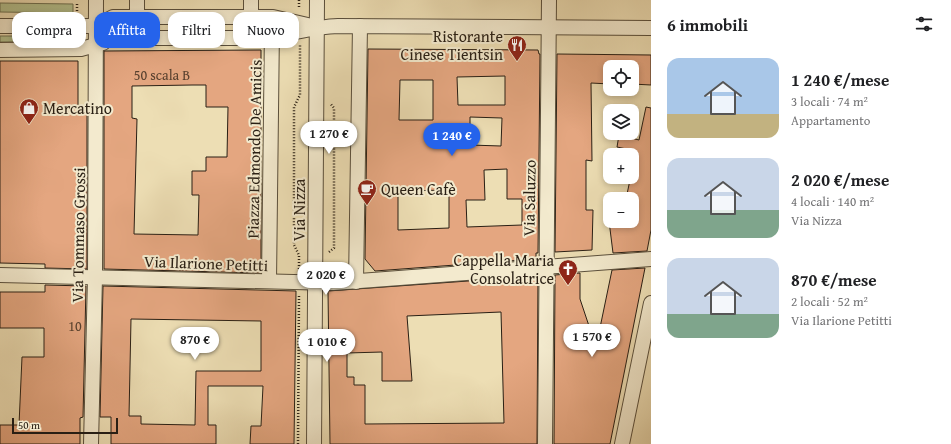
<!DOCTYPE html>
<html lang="it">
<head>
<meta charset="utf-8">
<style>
  body { margin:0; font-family:"Gentium Book Plus",serif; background:#f6f6f6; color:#202124; height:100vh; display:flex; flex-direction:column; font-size:15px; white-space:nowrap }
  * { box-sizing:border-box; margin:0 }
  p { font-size:13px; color:#757577 }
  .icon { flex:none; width:22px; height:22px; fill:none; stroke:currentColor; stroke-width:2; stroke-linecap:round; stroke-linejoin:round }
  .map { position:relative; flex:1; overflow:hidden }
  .drawer { display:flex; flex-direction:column; background:#fff; width:300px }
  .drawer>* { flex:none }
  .banner { position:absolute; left:12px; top:12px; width:380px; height:36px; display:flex; gap:8px }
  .fabs { position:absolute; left:603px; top:60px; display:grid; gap:8px }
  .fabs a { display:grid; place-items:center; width:36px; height:36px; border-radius:8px; background:#fff; box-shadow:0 2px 6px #0003; font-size:20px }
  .scale { position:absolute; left:12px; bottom:10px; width:106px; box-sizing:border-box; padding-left:4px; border:2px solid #291f14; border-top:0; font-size:11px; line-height:14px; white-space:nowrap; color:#291f14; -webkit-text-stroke:3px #f3eace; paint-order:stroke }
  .price { position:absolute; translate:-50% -34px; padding:0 9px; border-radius:14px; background:#fff; color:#222; font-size:13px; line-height:26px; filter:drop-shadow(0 1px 2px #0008) }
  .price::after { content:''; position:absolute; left:50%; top:24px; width:12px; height:9px; margin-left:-6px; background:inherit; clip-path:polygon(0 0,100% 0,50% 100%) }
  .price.current { background:#2563eb; color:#fff }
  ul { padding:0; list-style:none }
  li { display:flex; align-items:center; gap:12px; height:100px; padding:0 16px }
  li span { display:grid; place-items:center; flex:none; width:112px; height:80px; border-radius:12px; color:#555 }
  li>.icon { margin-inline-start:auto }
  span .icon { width:48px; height:48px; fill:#fffc; stroke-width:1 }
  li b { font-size:17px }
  h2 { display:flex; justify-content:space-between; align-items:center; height:48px; padding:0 16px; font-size:17px }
  .tag { padding:0 14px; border-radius:12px; background:#fff; box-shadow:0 2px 6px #0003; font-size:14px; line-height:36px }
  .tag.current { background:#2563eb; color:#fff }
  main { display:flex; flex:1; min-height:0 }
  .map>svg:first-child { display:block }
  .green { fill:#b4c290; stroke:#6e7052 }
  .building { fill:#e4a680; stroke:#291f14; fill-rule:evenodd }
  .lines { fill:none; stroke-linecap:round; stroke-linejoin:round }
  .minor-casing { stroke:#5a4f3c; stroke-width:16 }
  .path { stroke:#291f14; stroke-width:2.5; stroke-dasharray:1 2; stroke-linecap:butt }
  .minor { stroke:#f3eace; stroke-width:14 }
  .labels { text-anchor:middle; stroke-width:4; stroke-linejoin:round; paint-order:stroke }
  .number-label { font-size:14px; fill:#58412f }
  .poi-label { font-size:16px; fill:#291f14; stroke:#f3eace; text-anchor:end }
  .street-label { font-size:16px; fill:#291f14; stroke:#f3eace }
</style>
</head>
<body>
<main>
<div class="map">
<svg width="651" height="444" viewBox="0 0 651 444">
  <rect width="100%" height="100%" fill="#eddeb4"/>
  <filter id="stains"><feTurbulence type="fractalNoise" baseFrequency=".005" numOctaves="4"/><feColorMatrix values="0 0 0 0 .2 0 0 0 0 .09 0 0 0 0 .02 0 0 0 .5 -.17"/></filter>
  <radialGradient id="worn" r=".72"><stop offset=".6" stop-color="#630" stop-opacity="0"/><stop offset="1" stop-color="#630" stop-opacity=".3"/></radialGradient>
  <!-- green -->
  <g class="green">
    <path d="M0 3 73 4V13L0 12Z"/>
    <path d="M0 36H73L72 42H0Z"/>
  </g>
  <!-- building -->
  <g class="building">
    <path d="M368 49 538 50 539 54H540L538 253H536V259L375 271 365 259ZM505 76V105H458L457 77ZM400 80H433V120H399ZM470 117 502 118 501 146 470 145ZM507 169V199H522V225L467 227 466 200H485L484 170ZM449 190V228L398 230V191Z"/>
    <path d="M261 50V273L104 269V51ZM192 85H206V107H228L227 157H206V171H192V195H199L198 235 134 234 137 119 132 118V86Z"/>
    <path d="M557 54 651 55V85L632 84V67H610V84L591 83 592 161 586 160V210H593L592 250 555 252Z"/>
    <path d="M0 61H78V110H87V269L45 268V264L0 263Z"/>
    <path d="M646 107 651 108V230L647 251 613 253 609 221H632V199H626L636 151 617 147 619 135 639 140Z"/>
    <path d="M645 268 610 444H554L555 275 580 273V299L596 347 612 270Z"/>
    <path d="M538 276 537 444H330L328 291ZM501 312 504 423 365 424V385H354V377H347V353L382 352V381H412L407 316Z"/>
    <path d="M45 285 86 286 83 417 80 418V444H0V425H19L22 357H44V328H0V292H45Z"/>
    <path d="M103 286 296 291 294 444H250L251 426H261L263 386H208V425H216V444H111V417H100ZM131 319 261 321V371H196L195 425 141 424V416H129Z"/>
  </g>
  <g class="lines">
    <defs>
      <g id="minor">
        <path d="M137 0V17"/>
        <path d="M251 17V0"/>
        <path d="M0 26H96L113 17H273L312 26"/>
        <path d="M96 26 115 38H256C284 36 310 27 338 26L651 28"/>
        <path d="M0 50 81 49 103 43"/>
        <path d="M0 275 333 283 651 259"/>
        <path d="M269 281 272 27"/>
        <path d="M356 282 360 26"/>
        <path d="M91 444 95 277 96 0"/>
        <path d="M314 444 317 0"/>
        <path d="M545 444 549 0"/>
        <path d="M622 444 651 303"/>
      </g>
    </defs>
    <!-- minor casing -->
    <use href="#minor" class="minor-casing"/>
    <!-- path -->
    <g class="path">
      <path d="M299 0V9"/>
      <path d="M77 4V13"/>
      <path d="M329 252 334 248V108L330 103"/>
      <path d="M299 269V255L294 245V107L300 95V44"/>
      <path d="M298 444 299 294"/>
    </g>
    <!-- minor -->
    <use href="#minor" class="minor"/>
  </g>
  <!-- icons -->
  <defs>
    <symbol id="restaurant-pin" viewBox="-11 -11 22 30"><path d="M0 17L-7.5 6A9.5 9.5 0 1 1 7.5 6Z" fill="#8f2418" stroke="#f3eace"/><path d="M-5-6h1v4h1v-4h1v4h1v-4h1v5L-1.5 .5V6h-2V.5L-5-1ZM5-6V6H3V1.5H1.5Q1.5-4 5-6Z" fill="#fff"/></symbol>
    <symbol id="shop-pin" viewBox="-11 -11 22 30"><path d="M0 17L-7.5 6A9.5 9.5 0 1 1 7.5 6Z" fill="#8f2418" stroke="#f3eace"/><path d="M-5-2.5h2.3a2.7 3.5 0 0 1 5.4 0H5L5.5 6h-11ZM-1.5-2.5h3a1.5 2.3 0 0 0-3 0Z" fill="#fff"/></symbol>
    <symbol id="cafe-pin" viewBox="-11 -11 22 30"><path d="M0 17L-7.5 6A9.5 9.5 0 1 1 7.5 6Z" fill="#8f2418" stroke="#f3eace"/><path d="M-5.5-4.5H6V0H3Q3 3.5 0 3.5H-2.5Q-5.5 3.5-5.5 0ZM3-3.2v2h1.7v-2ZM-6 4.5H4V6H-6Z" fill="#fff"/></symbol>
    <symbol id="church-pin" viewBox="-11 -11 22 30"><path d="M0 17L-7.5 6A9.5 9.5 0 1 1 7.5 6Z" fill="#8f2418" stroke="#f3eace"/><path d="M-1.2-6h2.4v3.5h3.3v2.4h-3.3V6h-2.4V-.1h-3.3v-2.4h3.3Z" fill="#fff"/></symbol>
  </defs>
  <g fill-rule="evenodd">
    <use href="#restaurant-pin" x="506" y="34" width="22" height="30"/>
    <use href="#shop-pin" x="18" y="97" width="22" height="30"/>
    <use href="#cafe-pin" x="356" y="178" width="22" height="30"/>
    <use href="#church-pin" x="557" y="258" width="22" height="30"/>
  </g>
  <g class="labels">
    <!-- number labels -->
    <g class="number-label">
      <text x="162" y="80">50 scala B</text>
      <text x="75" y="331">10</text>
    </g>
    <!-- poi labels -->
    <g class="poi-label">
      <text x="503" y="42">Ristorante<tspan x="503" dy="18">Cinese Tientsin</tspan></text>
      <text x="43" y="114" text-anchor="start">Mercatino</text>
      <text x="381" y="195" text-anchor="start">Queen Cafè</text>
      <text x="554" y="266">Cappella Maria<tspan x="554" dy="18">Consolatrice</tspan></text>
    </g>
    <!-- street labels -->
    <g class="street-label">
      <text transform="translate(254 149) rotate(-89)" y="6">Piazza Edmondo De Amicis</text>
      <text transform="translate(529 198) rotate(-89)" y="6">Via Saluzzo</text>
      <text transform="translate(299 210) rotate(-90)" y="6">Via Nizza</text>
      <text transform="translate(78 235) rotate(-89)" y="6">Via Tommaso Grossi</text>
      <text transform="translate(206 263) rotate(2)" y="6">Via Ilarione Petitti</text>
    </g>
  </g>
  <rect width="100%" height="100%" filter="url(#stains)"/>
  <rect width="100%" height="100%" fill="url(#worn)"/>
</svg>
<div class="fabs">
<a><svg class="icon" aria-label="locate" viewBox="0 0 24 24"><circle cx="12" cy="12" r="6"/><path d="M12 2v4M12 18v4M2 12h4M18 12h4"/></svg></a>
<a><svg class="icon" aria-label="layers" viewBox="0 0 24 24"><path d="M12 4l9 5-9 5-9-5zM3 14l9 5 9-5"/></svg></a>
<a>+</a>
<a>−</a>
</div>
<div class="scale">50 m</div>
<b class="price" style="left:329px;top:155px">1 270 €</b>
<b class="price current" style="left:452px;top:157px">1 240 €</b>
<b class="price" style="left:326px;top:296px">2 020 €</b>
<b class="price" style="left:592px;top:358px">1 570 €</b>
<b class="price" style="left:195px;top:361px">870 €</b>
<b class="price" style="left:327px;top:363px">1 010 €</b>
<div class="banner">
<a class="tag">Compra</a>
<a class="tag current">Affitta</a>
<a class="tag">Filtri</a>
<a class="tag">Nuovo</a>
</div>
</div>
<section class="drawer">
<h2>6 immobili<svg class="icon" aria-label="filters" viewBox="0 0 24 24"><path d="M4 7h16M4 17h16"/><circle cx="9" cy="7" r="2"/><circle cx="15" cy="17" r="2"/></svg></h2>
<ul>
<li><span style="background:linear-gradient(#a9c7e8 70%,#c2b280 0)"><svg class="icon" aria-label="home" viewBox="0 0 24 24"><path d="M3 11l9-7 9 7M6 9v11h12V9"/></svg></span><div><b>1 240 €/mese</b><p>3 locali · 74 m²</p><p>Appartamento</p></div></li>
<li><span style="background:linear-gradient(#c9d6e8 65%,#7fa58c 0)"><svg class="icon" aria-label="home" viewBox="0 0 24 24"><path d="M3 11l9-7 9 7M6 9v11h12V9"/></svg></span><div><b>2 020 €/mese</b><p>4 locali · 140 m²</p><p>Via Nizza</p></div></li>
<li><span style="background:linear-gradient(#c9d6e8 70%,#7fa58c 0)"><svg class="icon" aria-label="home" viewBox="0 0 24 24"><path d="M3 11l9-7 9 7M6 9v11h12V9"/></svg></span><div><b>870 €/mese</b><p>2 locali · 52 m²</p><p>Via Ilarione Petitti</p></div></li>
</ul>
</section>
</main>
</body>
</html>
